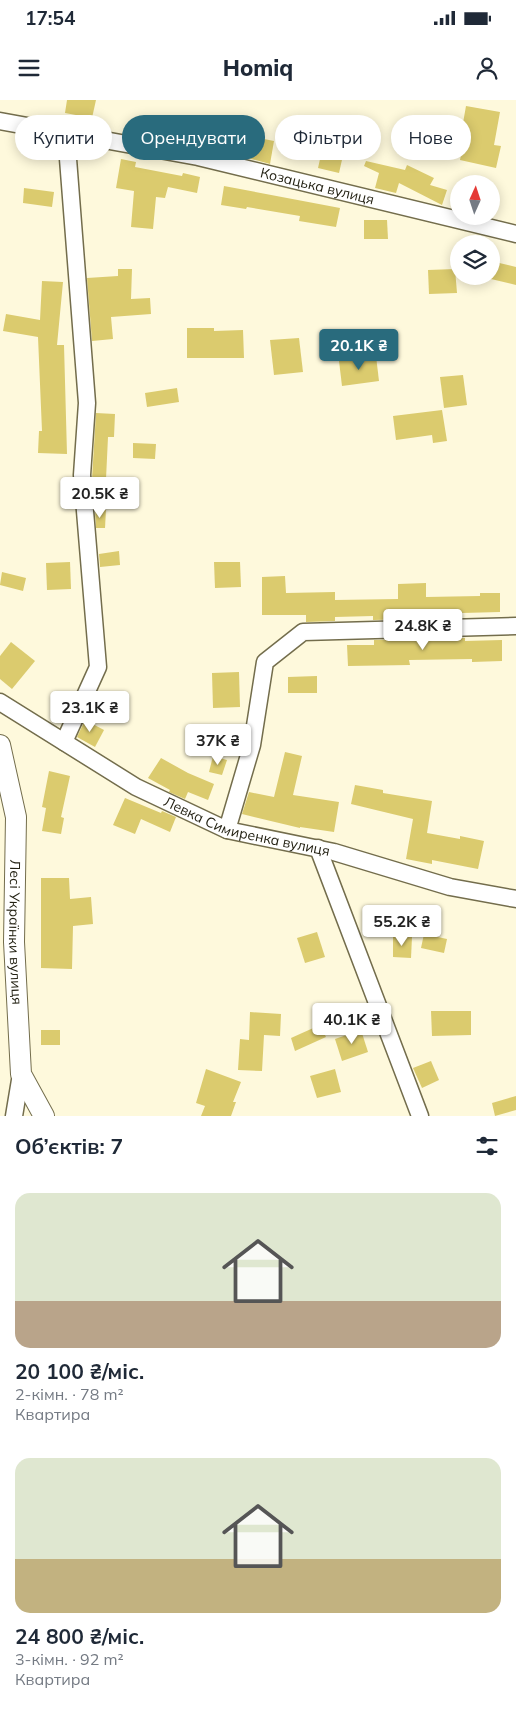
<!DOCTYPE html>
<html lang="uk">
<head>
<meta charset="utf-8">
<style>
  body { margin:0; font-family:Mulish,sans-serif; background:#f6f6f7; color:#1f2937; height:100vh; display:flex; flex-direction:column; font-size:19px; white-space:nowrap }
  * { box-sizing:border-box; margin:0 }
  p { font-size:16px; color:#747a83 }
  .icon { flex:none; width:28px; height:28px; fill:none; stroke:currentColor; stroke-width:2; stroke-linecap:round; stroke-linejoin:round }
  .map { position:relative; height:1016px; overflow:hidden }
  .drawer { display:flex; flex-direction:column; background:#fff; flex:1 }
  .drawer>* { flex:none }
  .guide { position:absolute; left:15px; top:15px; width:486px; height:45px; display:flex; gap:10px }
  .needle { width:32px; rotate:3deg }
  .buttons { position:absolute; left:450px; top:75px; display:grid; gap:10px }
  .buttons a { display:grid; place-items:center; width:50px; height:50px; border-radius:50%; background:#fff; box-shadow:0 2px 12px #0003; font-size:25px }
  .price { position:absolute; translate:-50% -42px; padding:0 11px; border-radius:5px; background:#fff; color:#222; font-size:16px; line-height:32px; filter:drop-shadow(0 1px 2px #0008) }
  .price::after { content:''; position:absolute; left:50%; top:30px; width:15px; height:11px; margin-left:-8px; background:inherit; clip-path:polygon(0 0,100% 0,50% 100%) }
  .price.active { background:#296b7d; color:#fff }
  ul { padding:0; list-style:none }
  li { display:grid; align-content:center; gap:10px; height:265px; padding:0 15px }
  li span { display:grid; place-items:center; height:155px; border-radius:15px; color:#555 }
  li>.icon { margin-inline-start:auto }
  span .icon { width:90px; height:90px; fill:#fffc; stroke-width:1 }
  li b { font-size:21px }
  h2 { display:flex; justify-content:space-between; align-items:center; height:60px; padding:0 15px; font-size:21px }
  .chip { padding:0 18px; border-radius:22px; background:#fff; box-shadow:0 2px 12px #0003; font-size:18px; line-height:45px }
  .chip.active { background:#296b7d; color:#fff }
  .status { display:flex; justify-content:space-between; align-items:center; height:35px; padding:0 25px; background:#fff; direction:ltr }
  .status svg { height:14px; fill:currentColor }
  header { display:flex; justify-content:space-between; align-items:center; height:65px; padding:0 15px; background:#fff; font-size:22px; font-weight:800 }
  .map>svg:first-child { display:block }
  .building { fill:#dbcb6e }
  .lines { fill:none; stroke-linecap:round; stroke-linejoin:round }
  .minor-casing { stroke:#736d4c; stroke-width:19 }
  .tertiary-casing { stroke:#736d4c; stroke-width:22 }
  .minor { stroke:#fff; stroke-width:16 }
  .tertiary { stroke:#fff; stroke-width:20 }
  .labels { text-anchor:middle; stroke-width:4; stroke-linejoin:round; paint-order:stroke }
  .street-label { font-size:14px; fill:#232113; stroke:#fef9dc }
</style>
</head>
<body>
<div class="status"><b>17:54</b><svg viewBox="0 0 49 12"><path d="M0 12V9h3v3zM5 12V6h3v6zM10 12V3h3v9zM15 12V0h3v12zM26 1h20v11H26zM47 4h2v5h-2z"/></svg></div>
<header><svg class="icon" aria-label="menu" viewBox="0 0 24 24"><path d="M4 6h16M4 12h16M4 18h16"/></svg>Homiq<svg class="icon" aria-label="person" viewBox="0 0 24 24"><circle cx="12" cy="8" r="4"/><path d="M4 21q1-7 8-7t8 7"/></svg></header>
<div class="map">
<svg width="516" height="1016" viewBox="0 0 516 1016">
  <rect width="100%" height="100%" fill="#fef9dc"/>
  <!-- building -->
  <g class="building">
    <path d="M67 0H96L92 18 65 13Z"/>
    <path d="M466 6 500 12 494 45 501 46 496 68 460 60 467 24 463 23Z"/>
    <path d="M234 33 274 41 270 64 230 53Z"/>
    <path d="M413 36 434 41 431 55 410 50Z"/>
    <path d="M323 46 344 51 339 73 318 68Z"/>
    <path d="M121 59 136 62 135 67 182 76 183 73 200 77 197 93 168 87 165 98 156 97 153 129 131 127 134 91 116 88Z"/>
    <path d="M366 61 405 70 407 65 434 78 430 85 447 90 442 105 399 83 396 93 375 88 379 73 364 66Z"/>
    <path d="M224 86 340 108 336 127 299 121 300 116 247 107 246 109 221 105Z"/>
    <path d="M24 88 54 92 52 107 23 103Z"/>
    <path d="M364 120H387L388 139H364Z"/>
    <path d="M491 161 516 167V185L491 179Z"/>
    <path d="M118 169H132L131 199 150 198 151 214 111 217 113 239 92 241 87 178 118 176Z"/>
    <path d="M455 169 457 193 429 194 428 170Z"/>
    <path d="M42 181 63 182 57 245H64L67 354 38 353 39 331H42L38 237 3 231 6 214 40 220Z"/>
    <path d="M187 228H214V231L243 230 244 258H187Z"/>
    <path d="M299 238 303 272 274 275 270 240Z"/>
    <path d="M376 256 379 281 342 286 339 261Z"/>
    <path d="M463 275 467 305 444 308 440 277Z"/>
    <path d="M177 288 179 302 147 307 145 293Z"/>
    <path d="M442 310 447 341 433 343 432 335 396 340 393 316Z"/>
    <path d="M96 313 115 314 114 337H108L106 379H92Z"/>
    <path d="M133 343 156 344 155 359 133 358Z"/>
    <path d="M95 410H106L105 428H96Z"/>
    <path d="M119 451 120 465 100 467 99 454Z"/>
    <path d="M70 462 71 489 47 490 46 463Z"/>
    <path d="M214 462H240L241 487 215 488Z"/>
    <path d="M2 472 26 478 23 491 0 485Z"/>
    <path d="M285 476 286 493 335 492V500L398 499V484L426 483V497L480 496V493H500V512L462 513V518L373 520V516L335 517V521L306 522V515H262V477Z"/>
    <path d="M462 538H465V541L502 540V561L472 562V559L409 560 410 565 348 566 347 545H374V540Z"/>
    <path d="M11 542 35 561 12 589 0 579V556Z"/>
    <path d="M239 572 240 607 213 608 212 573Z"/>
    <path d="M317 576V593H288V577Z"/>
    <path d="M85 620 104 630 95 647 77 637Z"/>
    <path d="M285 652 302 656 293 695 339 702 334 732 300 727V728L242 714 249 692 274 697Z"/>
    <path d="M213 656 227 660 222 675 209 672Z"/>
    <path d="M161 658 188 673 214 684 208 700 188 692 185 699 169 692 170 690 148 678Z"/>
    <path d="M49 671 70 676 61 717 64 718 61 734 42 731 46 708 42 707Z"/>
    <path d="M355 685 383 690V693L432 701 427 733 460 739V736L484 741 478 769 432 760V764L406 759 413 719 351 704Z"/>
    <path d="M125 698 161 713 162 711 176 717 170 732 141 719 135 734 113 725Z"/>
    <path d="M41 778H69L70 799 91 797 93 824 73 826 72 869 41 868Z"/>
    <path d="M317 832 325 857 305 863 297 838Z"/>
    <path d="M424 834 447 839 444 853 421 848Z"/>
    <path d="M393 837H412L411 858 393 857Z"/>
    <path d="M431 911H471V935L432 936Z"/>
    <path d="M250 912 281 914 280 936 264 935 262 971 238 970 240 939 249 940Z"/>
    <path d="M320 925 326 937 295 951 291 938Z"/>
    <rect x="41" y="930" width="19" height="15"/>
    <path d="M361 930 368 952 342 961 335 939Z"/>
    <path d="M431 961 439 980 422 988 413 968Z"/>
    <path d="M206 969 241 982 233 1002H236L231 1016H201L205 1006 196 1003Z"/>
    <path d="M335 969 341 992 317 998 310 976Z"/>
    <path d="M516 996V1010L495 1016 492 1003Z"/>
  </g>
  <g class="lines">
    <defs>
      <g id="minor">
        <path id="s1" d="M0 21 198 57 516 134"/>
        <path id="s2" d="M0 602 136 687 227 730 334 752 450 787 516 799"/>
        <path d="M64 642 98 567 82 375 87 303 66 33"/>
        <path d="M227 730 252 645 265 562 303 532 516 526"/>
        <path d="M318 748 420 1016"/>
        <path d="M14 1016 21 974"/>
      </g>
      <g id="tertiary">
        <path id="s3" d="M0 645 16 717 14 842 21 974 44 1016"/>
      </g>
    </defs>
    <!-- minor casing -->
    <use href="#minor" class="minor-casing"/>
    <!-- tertiary casing -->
    <use href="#tertiary" class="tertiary-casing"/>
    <!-- minor -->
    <use href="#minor" class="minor"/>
    <!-- tertiary -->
    <use href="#tertiary" class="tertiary"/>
  </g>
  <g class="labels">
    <!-- street labels -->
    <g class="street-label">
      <text dy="5" stroke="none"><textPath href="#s1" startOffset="324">Козацька вулиця</textPath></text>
      <text dy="5" stroke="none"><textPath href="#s2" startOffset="279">Левка Симиренка вулиця</textPath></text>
      <text dy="5" stroke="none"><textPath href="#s3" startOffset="189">Лесі Українки вулиця</textPath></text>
    </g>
  </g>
</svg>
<div class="buttons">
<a><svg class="needle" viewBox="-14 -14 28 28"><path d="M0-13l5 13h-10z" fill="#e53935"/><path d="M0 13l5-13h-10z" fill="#747a83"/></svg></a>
<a><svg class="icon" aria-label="layers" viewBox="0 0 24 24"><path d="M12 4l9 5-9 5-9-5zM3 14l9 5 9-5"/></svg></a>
</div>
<b class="price active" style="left:359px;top:271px">20.1K ₴</b>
<b class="price" style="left:100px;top:419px">20.5K ₴</b>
<b class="price" style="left:423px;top:551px">24.8K ₴</b>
<b class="price" style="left:90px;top:633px">23.1K ₴</b>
<b class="price" style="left:218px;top:666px">37K ₴</b>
<b class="price" style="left:402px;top:847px">55.2K ₴</b>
<b class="price" style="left:352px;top:945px">40.1K ₴</b>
<div class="guide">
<a class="chip">Купити</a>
<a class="chip active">Орендувати</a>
<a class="chip">Фільтри</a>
<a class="chip">Нове</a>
</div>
</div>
<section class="drawer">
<h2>Об’єктів: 7<svg class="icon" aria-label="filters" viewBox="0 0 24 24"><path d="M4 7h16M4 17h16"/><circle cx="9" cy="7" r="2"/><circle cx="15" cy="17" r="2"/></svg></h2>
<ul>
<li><span style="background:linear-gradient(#dfe7d0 70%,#b9a48a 0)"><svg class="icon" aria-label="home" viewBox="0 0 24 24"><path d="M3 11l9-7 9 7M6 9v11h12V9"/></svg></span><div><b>20 100 ₴/міс.</b><p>2-кімн. · 78 m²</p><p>Квартира</p></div></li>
<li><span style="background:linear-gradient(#dfe7d0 65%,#c2b280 0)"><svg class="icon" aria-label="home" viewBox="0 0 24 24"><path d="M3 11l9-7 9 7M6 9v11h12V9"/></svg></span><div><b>24 800 ₴/міс.</b><p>3-кімн. · 92 m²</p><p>Квартира</p></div></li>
</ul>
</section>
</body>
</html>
